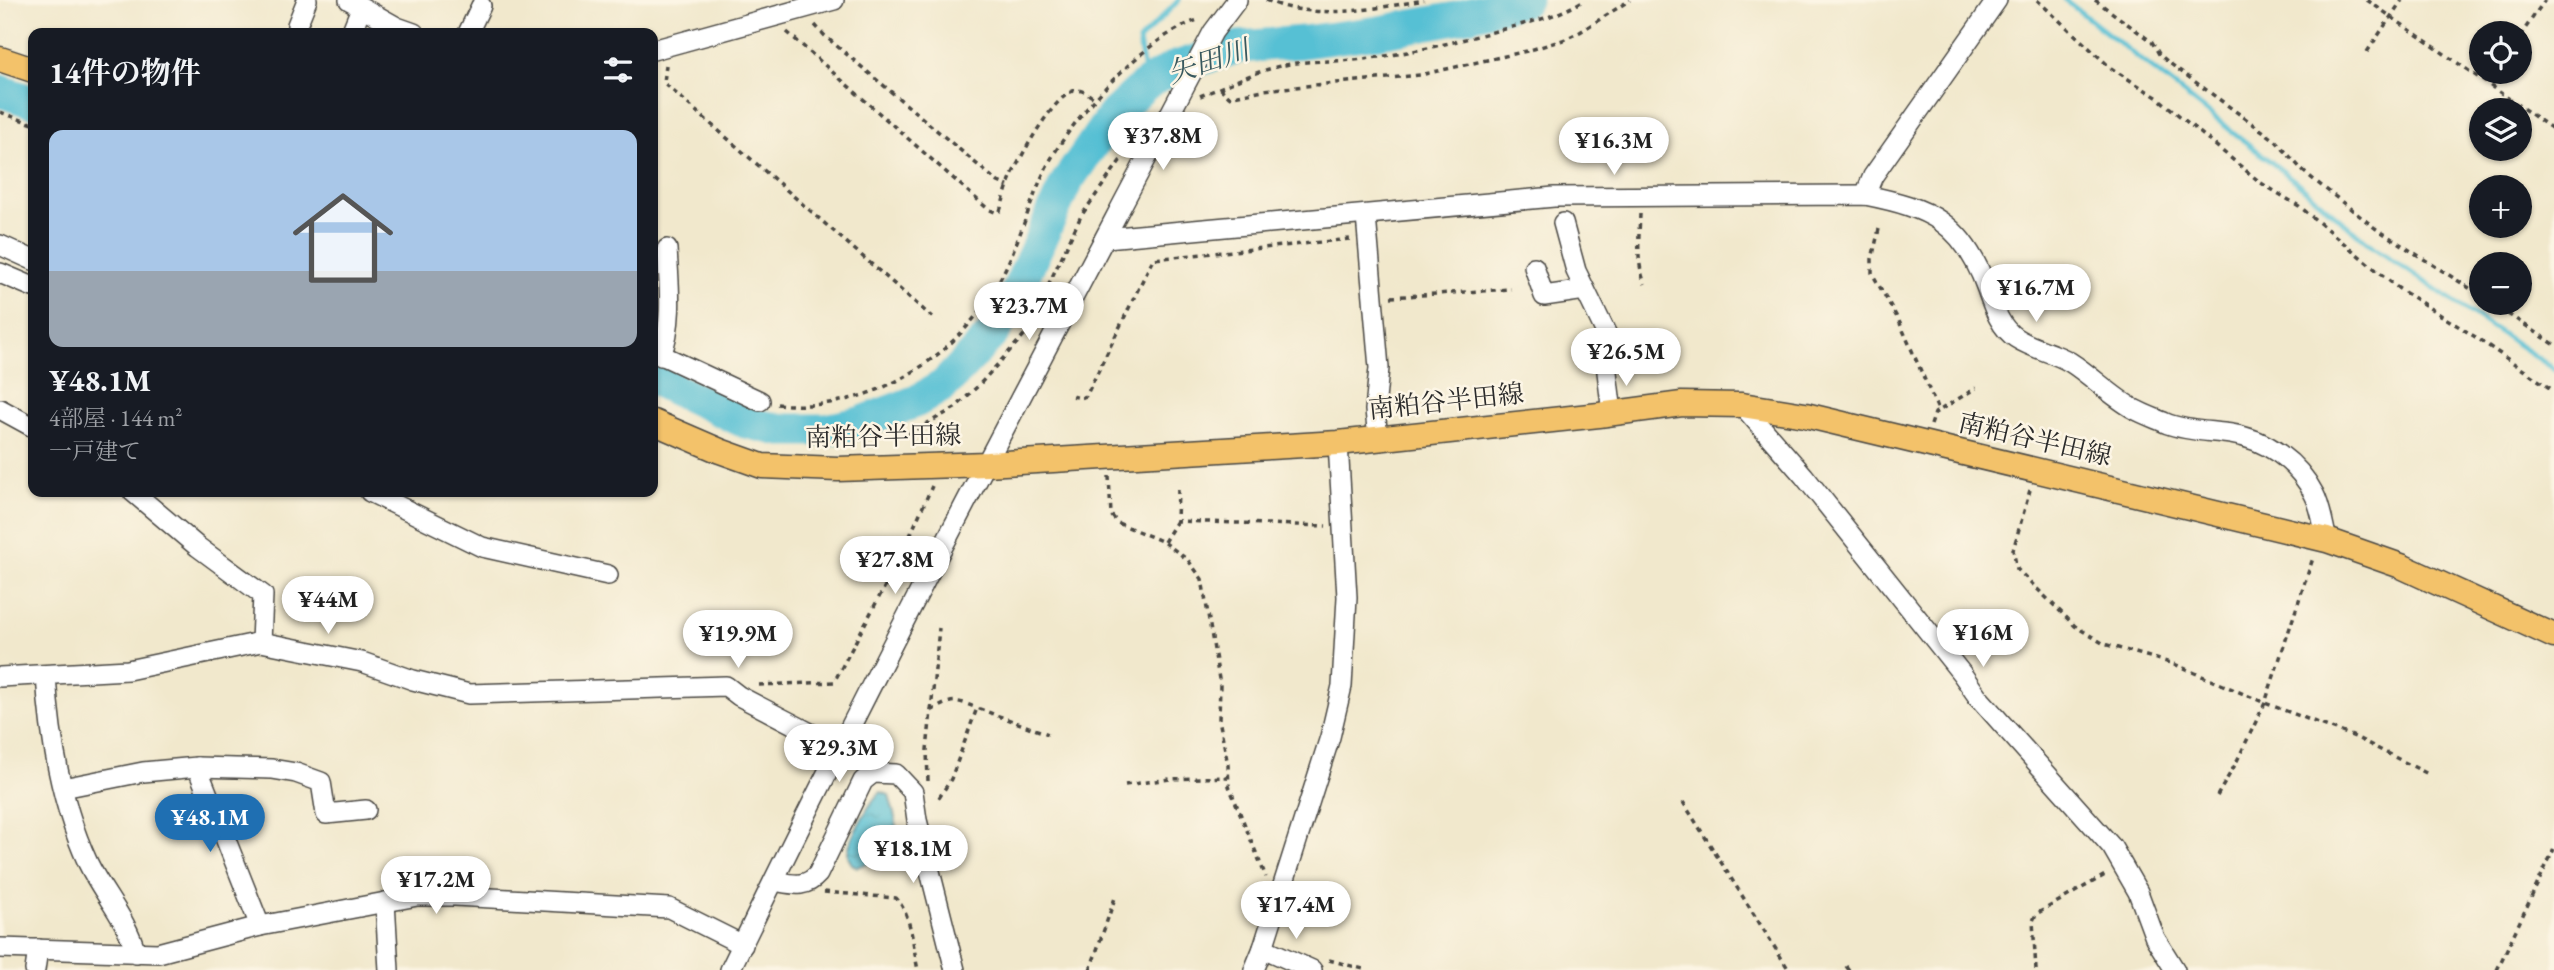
<!DOCTYPE html>
<html lang="ja">
<head>
<meta charset="utf-8">
<style>
  body { margin:0; font-family:"EB Garamond","Noto Serif JP",serif; background:#242831; color:#f1f3f6; height:100vh; display:flex; flex-direction:column; font-size:26px; white-space:nowrap }
  * { box-sizing:border-box; margin:0 }
  p { font-size:23px; color:#9ea1a6 }
  .icon { flex:none; width:38px; height:38px; fill:none; stroke:currentColor; stroke-width:2; stroke-linecap:round; stroke-linejoin:round }
  .map { position:relative; flex:1; overflow:hidden }
  .panel { position:absolute; left:28px; top:28px; width:630px; height:469px; display:flex; flex-direction:column; background:#171b24; border-radius:14px; box-shadow:0 2px 5px #0004 }
  .panel>* { flex:none }
  .buttons { position:absolute; left:2469px; top:21px; display:grid; gap:14px }
  .buttons a { display:grid; place-items:center; width:63px; height:63px; border-radius:50%; background:#171b24; box-shadow:0 2px 5px #0004; font-size:35px }
  .price { position:absolute; translate:-50% -60px; padding:0 16px; border-radius:24px; background:#fff; color:#222; font-size:23px; line-height:46px; filter:drop-shadow(0 2px 4px #0008) }
  .price::after { content:''; position:absolute; left:50%; top:42px; width:21px; height:16px; margin-left:-10px; background:inherit; clip-path:polygon(0 0,100% 0,50% 100%) }
  .price.current { background:#1f6fb2; color:#fff }
  ul { padding:0; list-style:none }
  li { display:grid; align-content:center; gap:14px; height:371px; padding:0 21px }
  li+li { border-top:2px solid #363941 }
  li span { display:grid; place-items:center; height:217px; border-radius:14px; color:#555 }
  li>.icon { margin-inline-start:auto }
  span .icon { width:126px; height:126px; fill:#fffc; stroke-width:1 }
  li b { font-size:30px }
  h2 { display:flex; justify-content:space-between; align-items:center; height:84px; padding:0 21px; font-size:30px }
  .map>svg:first-child { display:block }
  .water { fill:url(#water-ripples); stroke:#417680; stroke-width:2 }
  .lines { fill:none; stroke-linecap:round; stroke-linejoin:round }
  .stream { stroke:#57c0d4; stroke-width:5 }
  .river { stroke:#57c0d4; stroke-width:33 }
  .minor-casing { stroke:#494743; stroke-width:22 }
  .major-casing { stroke:#494743; stroke-width:27 }
  .path { stroke:#494743; stroke-width:3.5; stroke-dasharray:5 5; stroke-linecap:butt }
  .minor { stroke:#fff; stroke-width:19 }
  .major { stroke:#f3c26a; stroke-width:24 }
  .labels { text-anchor:middle; stroke-width:5; stroke-linejoin:round; paint-order:stroke }
  .street-label { font-size:26px; fill:#2b2b2b; stroke:#fcf5e5 }
  .water-label { font-size:28px; font-style:italic; fill:#38585e; stroke:#fcf5e5 }
</style>
</head>
<body>
<div class="map">
<svg width="2554" height="970" viewBox="0 0 2554 970">
  <defs>
    <pattern id="water-ripples" width="26" height="14" patternUnits="userSpaceOnUse" patternTransform="scale(1.75)"><rect width="26" height="14" fill="#57c0d4"/><path d="M2 4q2-2 4 0t4 0M15 11q2-2 4 0t4 0" fill="none" stroke="#489cac"/></pattern>
  </defs>
  <rect width="100%" height="100%" fill="#fcf5e5"/>
  <filter id="ink" filterUnits="userSpaceOnUse"><feTurbulence type="fractalNoise" baseFrequency=".0143" numOctaves="2"/><feDisplacementMap in="SourceGraphic" scale="14" xChannelSelector="R" yChannelSelector="G"/><feConvolveMatrix kernelMatrix="1 2 1 2 8 2 1 2 1" color-interpolation-filters="sRGB"/></filter>
  <filter id="wash" filterUnits="userSpaceOnUse"><feTurbulence type="fractalNoise" baseFrequency=".00686" numOctaves="4" result="noise"/><feDisplacementMap in="SourceGraphic" scale="28" xChannelSelector="R" yChannelSelector="G"/><feGaussianBlur stdDeviation="1.57" result="paint"/><feColorMatrix in="noise" values="0 0 0 0 0 0 0 0 0 0 0 0 0 0 0 0 0 1.4 0 .05"/><feComposite in="paint" operator="in"/></filter>
  <g filter="url(#wash)">
    <rect width="100%" height="100%" fill="#f1e8cc"/>
    <!-- water -->
    <path class="water" d="M881 792 889 795C894 815 903 836 893 855L857 867 852 864C850 861 848 857 848 854 847 842 872 798 881 792Z"/>
    <g class="lines">
      <!-- stream -->
      <g class="stream">
        <path d="M2065 0 2295 181 2373 247 2554 369"/>
        <path d="M1146 84 1139 41 1179 0"/>
      </g>
      <!-- river -->
      <g class="river">
        <path d="M0 91 33 102"/>
        <path d="M653 379 745 422 780 430H826L860 423 917 401 944 385 993 333 1008 311 1066 183 1112 116 1146 84 1173 68 1239 47 1303 42 1379 32 1456 18 1525 0"/>
      </g>
    </g>
  </g>
  <g filter="url(#ink)">
    <g class="lines">
      <defs>
        <g id="minor">
          <path d="M349 0 397 27 414 33"/>
          <path d="M297 25 307 0"/>
          <path d="M351 33 361 8"/>
          <path d="M468 33 481 6"/>
          <path d="M653 50 834 0"/>
          <path d="M1865 195 1873 176 1997 0"/>
          <path d="M1366 216 1379 368 1375 410 1378 438"/>
          <path d="M1563 223 1576 271 1610 341 1607 372 1612 413"/>
          <path d="M1106 238 1554 197 1865 195C1930 208 1963 222 1987 289 1993 306 2000 328 2016 338 2033 349 2053 352 2070 362 2092 376 2111 396 2134 409 2145 415 2157 419 2168 424 2187 431 2211 431 2231 434 2266 439 2298 462 2314 494 2321 507 2323 525 2327 540"/>
          <path d="M0 245 33 260"/>
          <path d="M1534 267 1544 296 1585 290"/>
          <path d="M0 273 33 287"/>
          <path d="M653 351 760 401"/>
          <path d="M661 356C674 321 669 285 667 249"/>
          <path d="M1742 405 1804 476 1962 674 1978 697 2112 847 2138 892 2155 938 2175 970"/>
          <path d="M0 409 33 427"/>
          <path d="M133 492 198 547 263 595 261 642"/>
          <path d="M370 492 482 547 608 575"/>
          <path d="M46 676C50 739 61 805 88 863 103 894 127 919 136 953"/>
          <path d="M0 677 128 670 261 642 362 662 413 680 469 694 726 686 739 696 839 748"/>
          <path d="M197 767 260 926"/>
          <path d="M63 788 143 772 197 767 272 769 296 773 321 782 326 814 366 810"/>
          <path d="M774 881C792 884 805 889 818 874L863 781 873 773 896 774 913 792 917 820 955 970"/>
          <path d="M385 902 389 970"/>
          <path d="M0 948 158 953 260 926 417 896H455L669 908 743 945"/>
          <path d="M1263 948 1312 970"/>
          <path d="M35 970 38 949"/>
          <path d="M730 970C883 653 1050 343 1213 32L1237 0"/>
          <path d="M1254 970 1263 948 1330 737 1342 686 1347 597 1338 443"/>
        </g>
        <g id="major">
          <path d="M0 59 33 70"/>
          <path d="M653 422 720 451 762 466 838 469 987 464 1338 443 1599 415 1682 404 1742 405 1805 415 2327 540 2401 566 2554 636"/>
        </g>
      </defs>
      <!-- minor casing -->
      <use href="#minor" class="minor-casing"/>
      <!-- major casing -->
      <use href="#major" class="major-casing"/>
      <!-- path -->
      <g class="path">
        <path d="M1266 0C1313 21 1374 9 1424 0"/>
        <path d="M2037 0 2111 68 2158 98 2261 183 2299 206 2398 288 2477 338 2554 391"/>
        <path d="M2095 0 2152 42 2159 54 2168 62 2275 140 2304 172 2375 228 2482 296"/>
        <path d="M2367 0 2554 130"/>
        <path d="M815 25 825 36 998 182 1008 186"/>
        <path d="M787 32 988 209 995 212 1000 211C1004 199 1007 186 1012 175 1021 156 1055 92 1077 90 1084 90 1090 96 1096 99"/>
        <path d="M2520 36 2545 0"/>
        <path d="M2367 52 2402 0"/>
        <path d="M666 65 664 83 933 318"/>
        <path d="M2487 83 2495 72"/>
        <path d="M1220 88 1229 97 1263 90 1420 75 1527 51 1563 40 1580 32 1630 0"/>
        <path d="M1200 96C1228 85 1255 71 1285 65 1307 60 1331 62 1354 60 1404 55 1451 43 1500 30 1530 22 1558 17 1584 0"/>
        <path d="M0 112 33 124"/>
        <path d="M1640 214C1639 238 1636 261 1645 284"/>
        <path d="M1879 229 1872 259V273L1899 321 1939 412"/>
        <path d="M1391 297 1511 289"/>
        <path d="M2491 303 2554 344"/>
        <path d="M1072 396 1081 398 1086 396 1153 259 1351 239"/>
        <path d="M777 404C865 414 951 363 995 288 1017 251 1027 209 1045 170 1071 118 1143 38 1198 20"/>
        <path d="M1931 425 1935 413 1976 388"/>
        <path d="M914 445 910 433 955 408 979 385 1025 334 1081 216 1120 161 1125 158"/>
        <path d="M1109 476 1111 515 1118 523 1164 542 1188 560 1202 579 1220 685 1219 719 1228 765 1229 786 1266 877"/>
        <path d="M1178 489 1177 521 1326 526"/>
        <path d="M2030 490 2013 550 2017 569 2075 626 2104 644 2174 664 2265 703 2355 737 2428 774"/>
        <path d="M1164 542 1177 521"/>
        <path d="M759 685 834 682 901 556 932 486"/>
        <path d="M931 711 939 628"/>
        <path d="M928 781 927 750 931 711C952 699 955 699 977 708"/>
        <path d="M1125 785 1170 779 1228 777"/>
        <path d="M2217 796 2235 765 2265 703 2313 558"/>
        <path d="M939 798 951 779 977 708 1048 734"/>
        <path d="M1683 802 1789 970"/>
        <path d="M824 892 896 898C912 915 913 948 918 970"/>
        <path d="M1329 960 1367 970"/>
        <path d="M1846 966 1849 970"/>
        <path d="M1090 970 1116 895"/>
        <path d="M2036 970 2033 921 2036 914 2107 874"/>
        <path d="M2497 970 2554 849"/>
      </g>
      <!-- minor -->
      <use href="#minor" class="minor"/>
      <!-- major -->
      <use href="#major" class="major"/>
    </g>
  </g>
  <g class="labels">
    <!-- street labels -->
    <g class="street-label">
      <text transform="translate(1446 401) rotate(-6)" y="9">南粕谷半田線</text>
      <text transform="translate(883 436) rotate(-1)" y="9">南粕谷半田線</text>
      <text transform="translate(2035 439) rotate(13)" y="9">南粕谷半田線</text>
    </g>
    <!-- water labels -->
    <g class="water-label">
      <text transform="translate(1208 61) rotate(-18)" y="10">矢田川</text>
    </g>
  </g>
</svg>
<div class="buttons">
<a><svg class="icon" aria-label="locate" viewBox="0 0 24 24"><circle cx="12" cy="12" r="6"/><path d="M12 2v4M12 18v4M2 12h4M18 12h4"/></svg></a>
<a><svg class="icon" aria-label="layers" viewBox="0 0 24 24"><path d="M12 4l9 5-9 5-9-5zM3 14l9 5 9-5"/></svg></a>
<a>+</a>
<a>−</a>
</div>
<b class="price" style="left:1163px;top:172px">¥37.8M</b>
<b class="price" style="left:1614px;top:177px">¥16.3M</b>
<b class="price" style="left:2036px;top:324px">¥16.7M</b>
<b class="price" style="left:1029px;top:342px">¥23.7M</b>
<b class="price" style="left:1626px;top:388px">¥26.5M</b>
<b class="price" style="left:895px;top:596px">¥27.8M</b>
<b class="price" style="left:328px;top:636px">¥44M</b>
<b class="price" style="left:1983px;top:669px">¥16M</b>
<b class="price" style="left:738px;top:670px">¥19.9M</b>
<b class="price" style="left:839px;top:784px">¥29.3M</b>
<b class="price current" style="left:210px;top:854px">¥48.1M</b>
<b class="price" style="left:913px;top:885px">¥18.1M</b>
<b class="price" style="left:436px;top:916px">¥17.2M</b>
<b class="price" style="left:1296px;top:941px">¥17.4M</b>
<section class="panel">
<h2>14件の物件<svg class="icon" aria-label="filters" viewBox="0 0 24 24"><path d="M4 7h16M4 17h16"/><circle cx="9" cy="7" r="2"/><circle cx="15" cy="17" r="2"/></svg></h2>
<ul>
<li><span style="background:linear-gradient(#a9c7e8 65%,#9aa5b1 0)"><svg class="icon" aria-label="home" viewBox="0 0 24 24"><path d="M3 11l9-7 9 7M6 9v11h12V9"/></svg></span><div><b>¥48.1M</b><p>4部屋 · 144 m²</p><p>一戸建て</p></div></li>
</ul>
</section>
</div>
</body>
</html>
